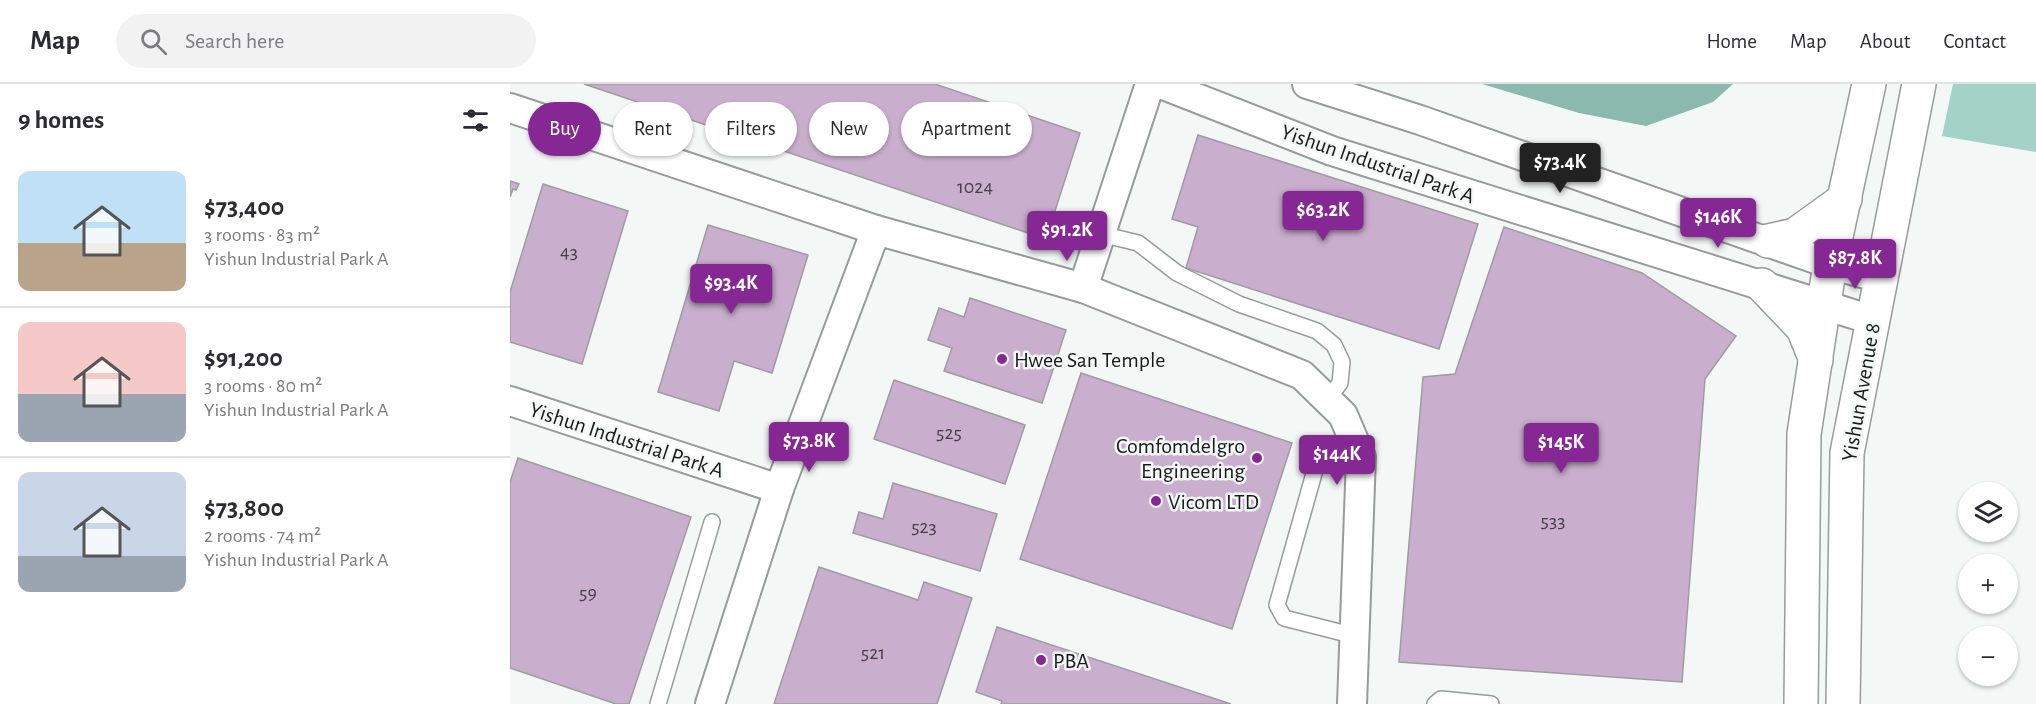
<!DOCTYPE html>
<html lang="en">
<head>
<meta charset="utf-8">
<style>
  body { margin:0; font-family:"Alegreya Sans",sans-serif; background:#f2f2f3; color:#2b2b33; height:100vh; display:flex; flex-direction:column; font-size:22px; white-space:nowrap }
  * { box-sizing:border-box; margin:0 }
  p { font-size:20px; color:#7c7c81 }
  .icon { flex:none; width:33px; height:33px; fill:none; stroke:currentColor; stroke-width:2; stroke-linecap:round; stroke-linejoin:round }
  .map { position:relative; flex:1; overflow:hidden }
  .drawer { display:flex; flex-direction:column; background:#fff; width:510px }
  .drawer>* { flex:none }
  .top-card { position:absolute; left:18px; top:18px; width:570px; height:54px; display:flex; gap:12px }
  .buttons { position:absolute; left:1448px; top:398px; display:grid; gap:12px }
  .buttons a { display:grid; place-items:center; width:60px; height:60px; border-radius:50%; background:#fff; box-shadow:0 2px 4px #0004; font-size:30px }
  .price { position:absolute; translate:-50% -51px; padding:0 14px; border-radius:6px; background:#852893; color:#fff; font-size:20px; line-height:39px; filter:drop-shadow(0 2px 3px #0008) }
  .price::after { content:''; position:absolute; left:50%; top:36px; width:18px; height:14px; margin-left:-9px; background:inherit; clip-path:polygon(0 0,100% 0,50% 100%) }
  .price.current { background:#222; color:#fff }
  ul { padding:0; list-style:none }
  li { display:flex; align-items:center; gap:18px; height:150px; padding:0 18px }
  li+li { border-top:2px solid #e1e1e2 }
  li span { display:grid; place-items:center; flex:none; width:168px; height:120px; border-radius:12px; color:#555 }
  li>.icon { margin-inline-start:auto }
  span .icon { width:72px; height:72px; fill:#fffc; stroke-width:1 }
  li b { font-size:26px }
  h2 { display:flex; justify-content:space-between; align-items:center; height:72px; padding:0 18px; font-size:26px }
  .pill { padding:0 21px; border-radius:27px; background:#fff; box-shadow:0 2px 4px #0004; font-size:21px; line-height:54px }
  .pill.current { background:#852893; color:#fff }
  header { display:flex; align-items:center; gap:36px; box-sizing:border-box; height:84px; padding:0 30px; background:#fff; border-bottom:2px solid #e1e1e2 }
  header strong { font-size:28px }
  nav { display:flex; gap:33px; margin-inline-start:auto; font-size:21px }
  .search { width:420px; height:54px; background:#f2f2f3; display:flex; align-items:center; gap:15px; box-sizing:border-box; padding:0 21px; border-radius:33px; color:#7c7c81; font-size:22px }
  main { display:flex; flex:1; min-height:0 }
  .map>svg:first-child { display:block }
  .forest { fill:#a3d2c6 }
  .water { fill:#8bb9ad }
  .building { fill:#c9aecd; stroke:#9f9c9f; stroke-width:1.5 }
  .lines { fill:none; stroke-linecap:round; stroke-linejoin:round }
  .lane-casing { stroke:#979c9a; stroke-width:18 }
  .street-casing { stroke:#979c9a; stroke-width:32 }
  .primary-casing { stroke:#979c9a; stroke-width:36 }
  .lane { stroke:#fff; stroke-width:15 }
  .street { stroke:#fff; stroke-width:28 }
  .primary { stroke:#fff; stroke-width:33 }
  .poi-dot { fill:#852893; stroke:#f3f8f7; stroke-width:2 }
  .labels { text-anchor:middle; stroke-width:5; stroke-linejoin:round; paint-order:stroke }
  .number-label { font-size:20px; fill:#443f46 }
  .street-label { font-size:22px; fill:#181a19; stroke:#f3f8f7 }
  .poi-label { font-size:22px; fill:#181a19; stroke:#f3f8f7; text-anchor:start }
</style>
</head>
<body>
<header>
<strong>Map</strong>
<div class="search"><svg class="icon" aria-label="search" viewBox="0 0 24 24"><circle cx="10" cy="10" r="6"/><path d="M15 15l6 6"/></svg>Search here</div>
<nav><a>Home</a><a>Map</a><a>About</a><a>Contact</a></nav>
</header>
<main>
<section class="drawer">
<h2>9 homes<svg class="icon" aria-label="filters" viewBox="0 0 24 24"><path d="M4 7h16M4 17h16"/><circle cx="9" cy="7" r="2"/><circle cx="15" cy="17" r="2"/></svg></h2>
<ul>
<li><span style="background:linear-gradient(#bfe0f5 60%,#b9a48a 0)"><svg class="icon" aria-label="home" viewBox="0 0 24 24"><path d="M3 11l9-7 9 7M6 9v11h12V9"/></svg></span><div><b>$73,400</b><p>3 rooms · 83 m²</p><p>Yishun Industrial Park A</p></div></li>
<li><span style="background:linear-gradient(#f6c9c9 60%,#9aa5b1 0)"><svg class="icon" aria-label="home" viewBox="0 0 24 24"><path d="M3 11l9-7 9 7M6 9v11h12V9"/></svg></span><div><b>$91,200</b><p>3 rooms · 80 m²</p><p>Yishun Industrial Park A</p></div></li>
<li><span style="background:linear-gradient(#c9d6e8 70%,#9aa5b1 0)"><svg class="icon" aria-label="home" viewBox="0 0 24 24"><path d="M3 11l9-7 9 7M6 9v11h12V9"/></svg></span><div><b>$73,800</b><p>2 rooms · 74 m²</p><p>Yishun Industrial Park A</p></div></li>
</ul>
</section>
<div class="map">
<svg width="1526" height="620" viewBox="0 0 1526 620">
  <rect width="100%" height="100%" fill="#f3f8f7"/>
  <!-- forest -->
  <path class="forest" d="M1443 0H1526V68L1432 52Z"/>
  <!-- water -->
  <path class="water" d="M972 0H1223L1203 18 1136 42 1069 29Z"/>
  <!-- building -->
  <g class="building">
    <path d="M74 0H425L570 49 536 155Z"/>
    <path d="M688 51 968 140 929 265 676 184 688 143 662 135Z"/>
    <path d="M0 97 9 100 6 106 3 105 0 113Z"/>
    <path d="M33 100 118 127 72 280 0 258V208Z"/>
    <path d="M198 141 298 171 262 289 224 277 209 327 148 308Z"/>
    <path d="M994 143 1132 189 1226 252 1195 295 1172 598 889 578 913 293 945 290Z"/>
    <path d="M460 214 556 246 532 319 434 287 442 264 418 256 429 224 454 233Z"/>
    <path d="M571 289 782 359 722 545 510 475Z"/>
    <path d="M384 296 515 341 495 400 364 355Z"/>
    <path d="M8 374 181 433 119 620H106L0 584V398Z"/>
    <path d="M383 399 487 430 470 487 343 449 349 428 373 435Z"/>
    <path d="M309 483 408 516 414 498 462 514 427 620H264Z"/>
    <path d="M487 543 721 620H491L492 617 466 608Z"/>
  </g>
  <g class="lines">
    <defs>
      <g id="lane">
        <path d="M591 150 628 159 667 189 729 220 807 247 824 261 832 278 830 299 817 316"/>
        <path d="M812 361 767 521 774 534 845 552"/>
        <path d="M148 620 202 438"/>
        <path d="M925 620 931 615 981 620"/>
      </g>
      <g id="street">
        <path d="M651 0 822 67 1362 236"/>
        <path d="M797 0 910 36 1320 180 1370 194"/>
        <path d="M0 24 366 146 573 204 792 291 833 331 851 373 842 620"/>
        <path d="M573 204 640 0"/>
        <path d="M0 317 269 405"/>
        <path d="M200 620 269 405 366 146"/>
      </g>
      <g id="primary">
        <path d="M1258 157 1285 151 1335 115"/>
        <path d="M1252 201 1293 244 1306 276"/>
        <path d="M1291 620 1294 350 1320 180 1359 0"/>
        <path d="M1333 620 1337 369 1409 0"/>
      </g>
    </defs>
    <!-- lane casing -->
    <use href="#lane" class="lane-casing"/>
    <!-- street casing -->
    <use href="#street" class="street-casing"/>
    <!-- primary casing -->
    <use href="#primary" class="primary-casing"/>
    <!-- lane -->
    <use href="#lane" class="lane"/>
    <!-- street -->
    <use href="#street" class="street"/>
    <!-- primary -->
    <use href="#primary" class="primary"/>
  </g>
  <!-- markers -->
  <g class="poi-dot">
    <circle cx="492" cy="275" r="6"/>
    <circle cx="747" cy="374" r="6"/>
    <circle cx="646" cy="417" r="6"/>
    <circle cx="531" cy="576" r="6"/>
  </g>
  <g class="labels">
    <!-- number labels -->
    <g class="number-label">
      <text x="465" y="109">1024</text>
      <text x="59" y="174">43</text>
      <text x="439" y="355">525</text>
      <text x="1043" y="443">533</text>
      <text x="414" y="449">523</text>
      <text x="78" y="515">59</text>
      <text x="363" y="575">521</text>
    </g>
    <!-- street labels -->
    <g class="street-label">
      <text transform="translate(868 79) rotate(19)" y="8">Yishun Industrial Park A</text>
      <text transform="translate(1350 308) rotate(-80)" y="8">Yishun Avenue 8</text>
      <text transform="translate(117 355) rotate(18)" y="8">Yishun Industrial Park A</text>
    </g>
    <!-- poi labels -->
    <g class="poi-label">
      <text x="504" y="283">Hwee San Temple</text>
      <text x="735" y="369" text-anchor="end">Comfomdelgro<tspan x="735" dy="25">Engineering</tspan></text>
      <text x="658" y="425">Vicom LTD</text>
      <text x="543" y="584">PBA</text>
    </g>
  </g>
</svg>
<div class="buttons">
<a><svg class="icon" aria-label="layers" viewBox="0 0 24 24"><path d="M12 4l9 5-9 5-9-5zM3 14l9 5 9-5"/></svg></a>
<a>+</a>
<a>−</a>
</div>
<b class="price current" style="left:1050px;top:110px">$73.4K</b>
<b class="price" style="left:813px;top:158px">$63.2K</b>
<b class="price" style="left:1208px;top:165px">$146K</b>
<b class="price" style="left:557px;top:178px">$91.2K</b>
<b class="price" style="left:1345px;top:206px">$87.8K</b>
<b class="price" style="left:221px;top:231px">$93.4K</b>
<b class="price" style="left:299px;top:389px">$73.8K</b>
<b class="price" style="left:1051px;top:390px">$145K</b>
<b class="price" style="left:827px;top:402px">$144K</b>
<div class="top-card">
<a class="pill current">Buy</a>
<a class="pill">Rent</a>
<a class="pill">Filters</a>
<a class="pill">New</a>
<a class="pill">Apartment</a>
</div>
</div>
</main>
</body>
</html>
